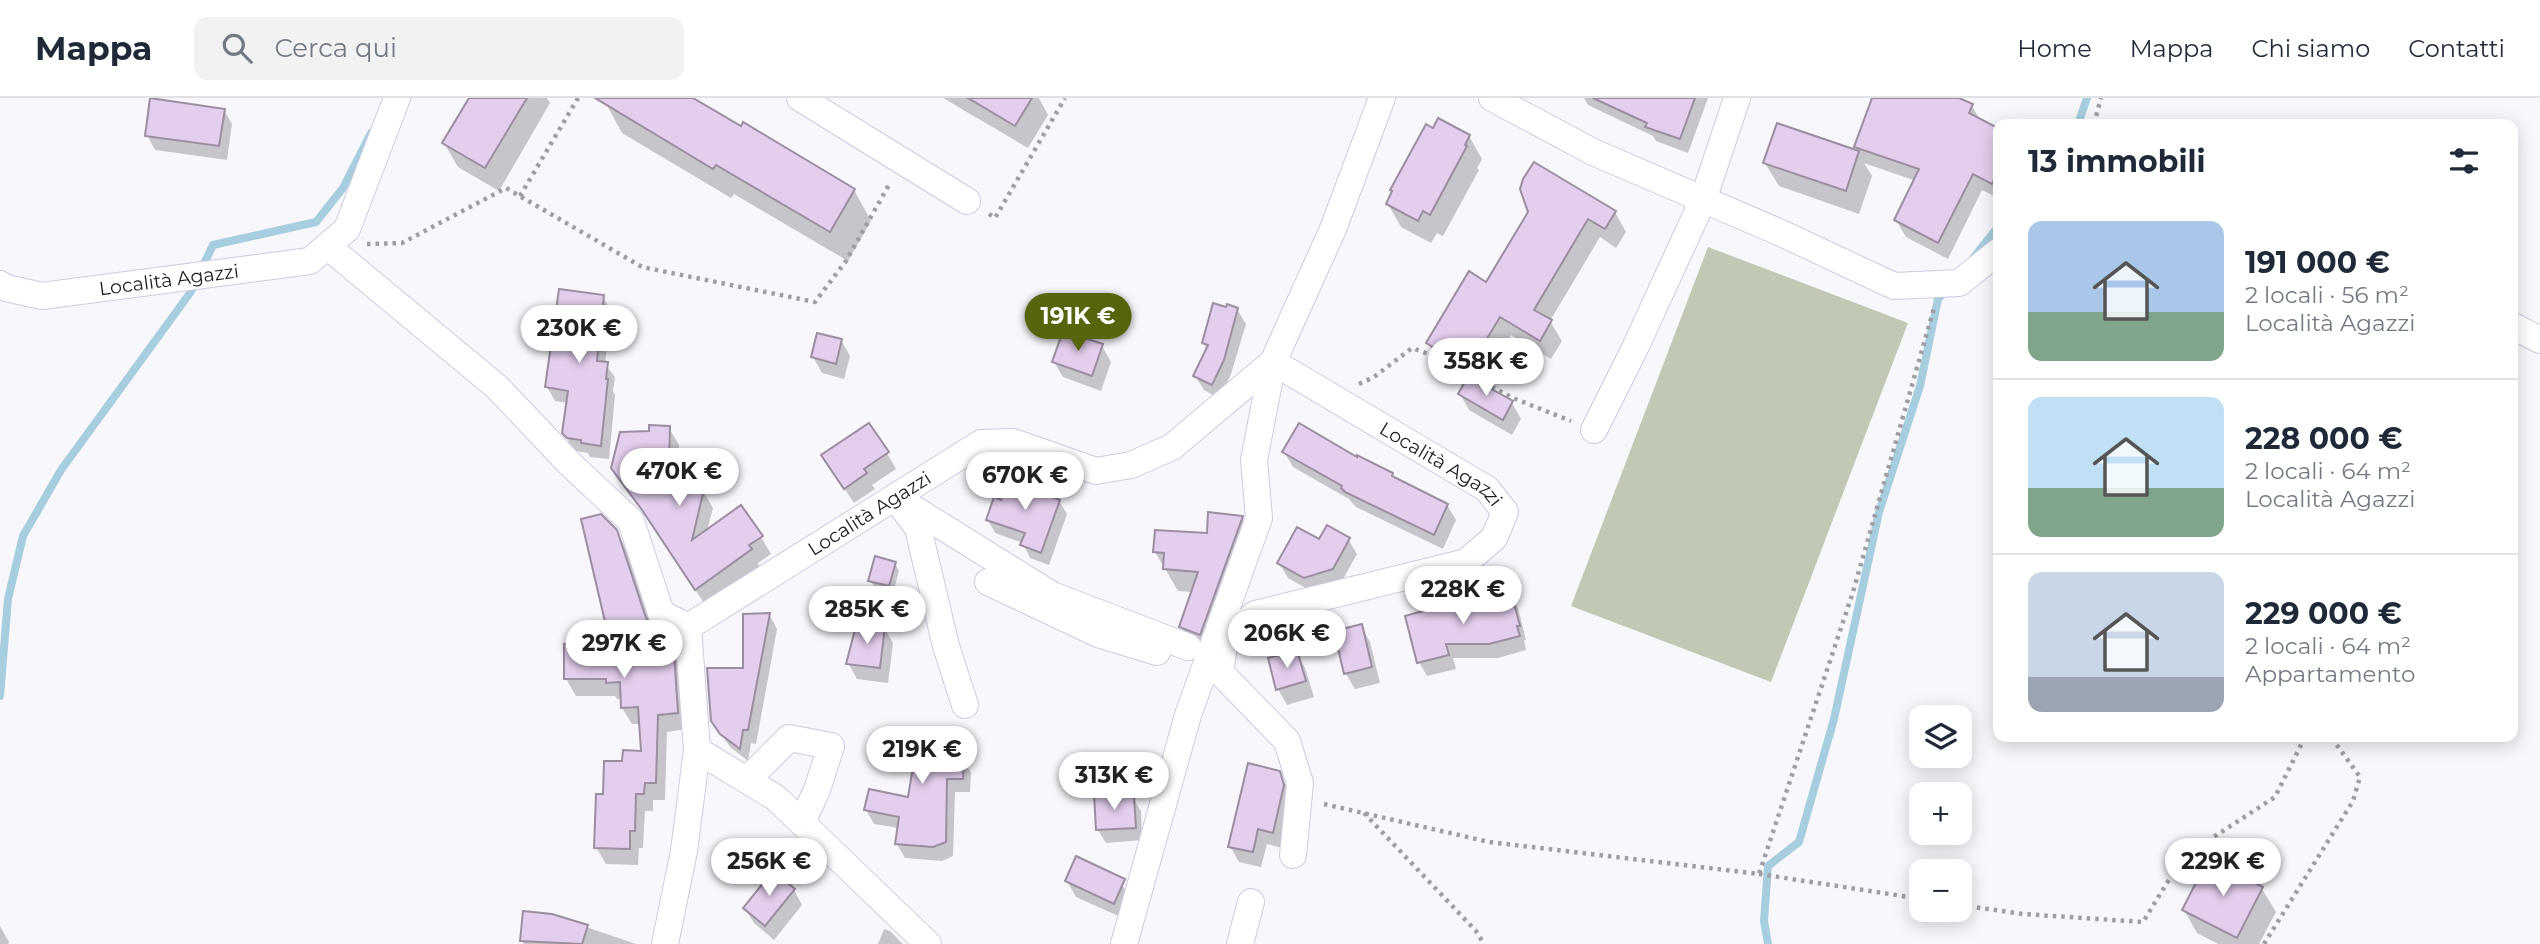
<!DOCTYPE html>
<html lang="it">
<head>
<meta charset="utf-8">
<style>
  body { margin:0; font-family:Montserrat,sans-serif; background:#f2f2f3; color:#1f2937; height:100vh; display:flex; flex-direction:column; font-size:26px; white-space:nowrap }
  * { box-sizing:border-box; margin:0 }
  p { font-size:23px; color:#747a83 }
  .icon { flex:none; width:38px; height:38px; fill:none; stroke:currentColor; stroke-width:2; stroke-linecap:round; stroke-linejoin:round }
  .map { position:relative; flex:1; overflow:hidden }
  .side { position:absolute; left:1993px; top:21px; width:525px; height:623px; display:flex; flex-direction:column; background:#fff; border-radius:14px; box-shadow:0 4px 18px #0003 }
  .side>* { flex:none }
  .controls { position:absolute; left:1909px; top:607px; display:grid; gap:14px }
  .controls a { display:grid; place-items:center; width:63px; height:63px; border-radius:14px; background:#fff; box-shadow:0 4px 18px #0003; font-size:35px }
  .price { position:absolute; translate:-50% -60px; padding:0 16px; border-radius:24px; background:#fff; color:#222; font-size:23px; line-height:46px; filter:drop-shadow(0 2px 4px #0008) }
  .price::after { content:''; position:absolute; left:50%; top:42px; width:21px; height:16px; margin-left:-10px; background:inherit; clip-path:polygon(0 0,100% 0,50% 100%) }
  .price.on { background:#55650c; color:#fff }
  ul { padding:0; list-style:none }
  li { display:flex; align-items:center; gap:21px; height:175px; padding:0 35px }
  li+li { border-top:2px solid #e0e1e3 }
  li span { display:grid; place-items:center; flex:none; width:196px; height:140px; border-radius:14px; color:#555 }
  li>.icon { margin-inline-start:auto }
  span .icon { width:84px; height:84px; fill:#fffc; stroke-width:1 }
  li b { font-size:30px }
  h2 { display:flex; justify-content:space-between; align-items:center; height:84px; padding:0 35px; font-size:30px }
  header { display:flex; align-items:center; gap:42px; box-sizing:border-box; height:98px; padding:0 35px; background:#fff; border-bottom:2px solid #e0e1e3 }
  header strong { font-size:33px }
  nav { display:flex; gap:38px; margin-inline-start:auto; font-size:24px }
  .search { width:490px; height:63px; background:#f2f2f3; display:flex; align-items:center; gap:18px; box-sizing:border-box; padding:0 24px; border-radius:14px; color:#747a83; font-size:26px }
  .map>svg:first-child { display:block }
  .green { fill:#c1c9b4 }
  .shadow { fill:#0003 }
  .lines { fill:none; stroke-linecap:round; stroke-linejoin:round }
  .stream { stroke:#a6cede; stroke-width:8 }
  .building { fill:#e3ceed; stroke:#9a8ea0; stroke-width:2 }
  .street-casing { stroke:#cecbe1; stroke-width:28 }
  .path { stroke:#9f9ea3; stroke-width:4.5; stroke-dasharray:3.5 5; stroke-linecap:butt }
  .street { stroke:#fff; stroke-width:26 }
  .labels { text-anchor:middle; stroke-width:7; stroke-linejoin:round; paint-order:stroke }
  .street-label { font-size:19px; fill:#1e1d24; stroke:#fff }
</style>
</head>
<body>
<header>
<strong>Mappa</strong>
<div class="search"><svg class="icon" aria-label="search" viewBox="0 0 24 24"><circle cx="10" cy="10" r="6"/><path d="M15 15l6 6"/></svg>Cerca qui</div>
<nav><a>Home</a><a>Mappa</a><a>Chi siamo</a><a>Contatti</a></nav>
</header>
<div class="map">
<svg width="2540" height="846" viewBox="0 0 2540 846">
  <rect width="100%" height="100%" fill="#f8f7fc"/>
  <!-- green -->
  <path class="green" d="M1708 149 1908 225 1771 584 1571 508Z"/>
  <!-- shadow -->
  <g class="shadow">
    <path d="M471 0H547L550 5 499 93 458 69 444 45Z"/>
    <path d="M608 0H690L854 92 871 123 848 163 734 96 731 100 622 35 605 4Z"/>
    <path d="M943 0H1039L1048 17 1028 50Z"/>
    <path d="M1584 0H1708L1688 55 1656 43 1653 38 1588 7Z"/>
    <path d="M1871 0H1954L1972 8 1980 22 1998 32V100L1982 92 1948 161 1906 139 1896 122 1916 83 1864 65 1872 78 1859 116 1779 88 1765 65 1778 27 1859 55 1856 49 1873 3Z"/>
    <path d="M224 12 232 26 227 62 155 52 147 37Z"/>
    <path d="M1434 32 1469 38 1482 61 1477 70 1479 72 1443 138 1437 135 1431 145 1401 129 1388 106Z"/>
    <path d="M1530 114H1615L1626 134 1616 150 1600 139 1550 223 1562 243 1551 261 1511 237 1481 287 1512 305 1521 321 1512 337 1469 312 1460 296 1468 281 1439 264 1428 245 1487 186Z"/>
    <path d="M603 199 611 213 605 266 615 279 613 293 615 297 609 361 590 359 588 355 576 353 572 349 564 335 568 305 555 303 547 289Z"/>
    <path d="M1237 211 1246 226 1231 276 1220 301 1204 292 1195 278 1207 251 1204 245Z"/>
    <path d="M841 242 850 258 844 281 822 275 813 259Z"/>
    <path d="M1102 248 1111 264 1101 293 1063 279 1054 264Z"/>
    <path d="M669 330 679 347 678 390 703 393 713 410 707 433 761 439 771 456 758 465 760 470 706 508 613 369 651 335Z"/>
    <path d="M1284 354 1392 376 1396 382 1447 407 1456 422 1443 451 1356 409 1349 401 1293 369Z"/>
    <path d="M887 355 896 371 872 387 875 391 854 405 833 373Z"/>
    <path d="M1049 393 1054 401 1059 403 1067 416 1049 467 1030 460 1023 445 995 435 988 422 1002 404Z"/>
    <path d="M1242 420 1255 441 1213 558 1194 551 1181 528 1193 494 1178 493 1155 454 1209 437Z"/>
    <path d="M616 433 626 451 651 528 659 539 668 538 678 556 687 631 667 634 665 702H653V713H645L643 750H639L638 767 606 766 596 749 604 698 624 665 643 654 641 626H632L622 610V601H617L615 598H576L566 581 612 547Z"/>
    <path d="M1348 441 1357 456 1341 485 1313 494 1288 480 1279 465 1320 443Z"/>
    <path d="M895 465 899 473 893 495 875 490 870 482Z"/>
    <path d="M1510 496 1518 510 1526 542H1524L1526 552 1498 560H1453L1456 571 1427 578 1419 564 1439 514Z"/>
    <path d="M769 516 777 531 756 646 751 645 748 663 730 649 712 622 745 572Z"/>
    <path d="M1361 528 1370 544 1380 585 1355 591 1346 576Z"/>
    <path d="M884 529 893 545 888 585 857 581 848 565Z"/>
    <path d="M1296 554 1305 570 1314 599 1287 607 1278 591Z"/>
    <path d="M958 633 966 647 967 668 971 675 970 694H955L953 758 942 763 905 760 897 746 899 730 874 726 866 712 910 701 915 669 897 667 889 653Z"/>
    <path d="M1279 674 1288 691 1282 750 1267 746 1261 769 1239 764 1230 748Z"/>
    <path d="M1123 700H1133L1141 713 1142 742 1106 745 1098 732Z"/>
    <path d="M2209 763 2262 791 2276 814 2259 846H2218L2197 835 2184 812Z"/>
    <path d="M1118 780 1128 796 1123 820 1076 799 1067 783Z"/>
    <path d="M794 792 802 807 774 842 754 825 745 810Z"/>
    <path d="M551 817 636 846H524L522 843Z"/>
    <path d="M0 828 9 844 8 846H0Z"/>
    <path d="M884 831 890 833 903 846H878Z"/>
  </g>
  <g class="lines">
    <!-- stream -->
    <g class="stream">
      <path d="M2078 26 2087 0"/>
      <path d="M1974 159 1998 129"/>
      <path d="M201 172 213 147 316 124 343 90 371 35"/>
      <path d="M0 598 8 501 23 438 61 372 190 195 196 184"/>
      <path d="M1768 846 1764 823 1768 768 1799 744 1834 621 1879 414 1920 288 1938 201 1945 193"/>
    </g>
  </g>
  <!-- building -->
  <g class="building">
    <path d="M150 0 225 11 219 48 145 38Z"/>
    <path d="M469 0H527L485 70 442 45Z"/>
    <path d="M595 0H693L741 28 743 24 855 91 830 134 716 67 713 71Z"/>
    <path d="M968 0H1032L1015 28Z"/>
    <path d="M1593 0H1695L1680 41 1645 29 1647 25Z"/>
    <path d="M1872 0H1959L1973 6 1969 15 1998 30V74L1992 86 1973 76 1938 145 1894 122 1919 71 1854 49Z"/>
    <path d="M1438 20 1470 37 1465 47 1467 48 1430 117 1423 113 1418 123 1386 106 1392 93 1390 92 1426 26 1433 30Z"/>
    <path d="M1777 25 1859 53 1846 93 1763 65Z"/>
    <path d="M1534 64 1616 113 1605 131 1588 121 1534 212 1552 222 1540 243 1500 219 1469 270 1426 245 1469 173 1486 184 1528 114 1520 91 1523 81Z"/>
    <path d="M559 191 604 197 597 263 608 264 606 281H608L601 348 581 345V342L567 340 562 335 568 293 545 289Z"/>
    <path d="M1213 205 1226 209 1227 206 1238 210 1224 262 1212 287 1193 278 1208 247 1202 245Z"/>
    <path d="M1063 233 1103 246 1092 278 1052 264Z"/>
    <path d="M817 235 842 241 836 266 811 259Z"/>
    <path d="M1468 278 1513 303 1503 322 1458 296Z"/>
    <path d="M869 325 889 354 864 371 867 375 844 391 821 357Z"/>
    <path d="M1299 325 1357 359V357L1393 375 1392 378 1448 406 1434 437 1345 394 1341 390 1342 388 1282 354Z"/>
    <path d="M649 327 670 328 669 370 673 387 704 391 692 442 741 407 763 438 749 447 752 451 695 492 642 412 611 370 620 334 649 333Z"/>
    <path d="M1010 378 1050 392 1048 397 1060 402 1041 455 1020 447 1025 435 986 422 994 399 1001 402Z"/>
    <path d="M1208 414 1243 418 1200 537 1179 529 1198 474 1163 471 1164 455 1153 454 1155 432 1207 435Z"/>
    <path d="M601 416 617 432 646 520 657 530 658 537 665 535 669 537 674 555 678 615 658 617 656 685H645L644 696H636L635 733H630V751L594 750 596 696H603L604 663H622L623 652 641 653 638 609 621 610 620 584 606 585V581H564V546L610 545 581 421Z"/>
    <path d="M1327 427 1350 440 1333 471 1304 480 1277 465 1297 429 1319 441Z"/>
    <path d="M875 458 896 464 889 488 868 483Z"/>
    <path d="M1511 494 1520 528H1517L1520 538 1489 546H1446L1449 557 1417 565 1405 518 1438 509 1439 513Z"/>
    <path d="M770 515 748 632H743L740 651 720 636 711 623 707 570H743V516Z"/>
    <path d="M857 524 885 528 880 570 846 566Z"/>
    <path d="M1362 526 1372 569 1344 576 1334 533Z"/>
    <path d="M1297 552 1306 583 1276 592 1268 560Z"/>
    <path d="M892 630 935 638V630L959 631 960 658 964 659 963 681H947L946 744 933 749 895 746 899 719 864 712 869 691 908 699 915 657 887 653Z"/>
    <path d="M1248 665 1280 673 1284 687 1273 735 1258 731 1253 754 1228 749Z"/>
    <path d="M1122 695 1123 699 1134 698 1136 730 1096 732 1094 696Z"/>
    <path d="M1076 758 1125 781 1114 806 1065 783Z"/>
    <path d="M2208 761 2263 789 2237 840 2182 812Z"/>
    <path d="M773 773 795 791 765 828 743 810Z"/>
    <path d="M523 813 552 816 588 827 582 846 520 843Z"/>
  </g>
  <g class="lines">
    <defs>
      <g id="street">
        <path d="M800 0 967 103"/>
        <path d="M1492 0 1593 54 1781 135 1894 188 1959 185 1998 154"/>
        <path d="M327 148 497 289 569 365 631 423 661 515 688 529 697 652 684 753 665 846"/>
        <path id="s1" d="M0 186 6 190 42 198 310 163 347 131 397 0"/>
        <path d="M2513 228 2540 242"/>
        <path d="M1594 332 1635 250 1703 102 1737 0"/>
        <path d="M895 399 1052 497 1188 549"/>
        <path d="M900 406 918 430 946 548 965 607"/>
        <path d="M988 484 1098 536 1157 554"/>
        <path id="s2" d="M688 529 981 345 1013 344 1096 373 1131 367 1172 349 1273 264 1333 131 1382 0"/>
        <path d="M697 652 776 700 928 846"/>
        <path d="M747 682 789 640 831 648 817 692 802 724"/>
        <path id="s3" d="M1124 846 1188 617 1259 420 1254 362 1273 264 1487 391 1505 414 1494 440 1466 464 1255 516 1225 543 1220 574 1287 643 1300 685 1293 757"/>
        <path d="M1240 846 1251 804"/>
      </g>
    </defs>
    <!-- street casing -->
    <use href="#street" class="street-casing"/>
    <!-- path -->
    <g class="path">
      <path d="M2094 26 2101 0"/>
      <path d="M520 98 578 0"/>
      <path d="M989 116 995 120 1065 0"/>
      <path d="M367 146 402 145 506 90 642 169 815 204 846 163 890 85"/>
      <path d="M1359 286 1374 279 1412 250 1431 257 1513 300 1571 323"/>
      <path d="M1324 706 1489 744 1759 776 1853 494 1934 210"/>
      <path d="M1364 715 1476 833 1484 846"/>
      <path d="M1759 776 1922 801"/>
      <path d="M1960 807 2023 816 2143 824 2183 759 2275 699 2305 639"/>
      <path d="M2264 846 2353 703 2360 679 2331 639"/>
    </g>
    <!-- street -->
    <use href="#street" class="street"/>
  </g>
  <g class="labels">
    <!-- street labels -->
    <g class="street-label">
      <text dy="7" stroke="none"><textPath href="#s1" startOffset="172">Località Agazzi</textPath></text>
      <text dy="7" stroke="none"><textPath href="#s3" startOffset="802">Località Agazzi</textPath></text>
      <text dy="7" stroke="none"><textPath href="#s2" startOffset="214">Località Agazzi</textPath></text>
    </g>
  </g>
</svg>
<div class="controls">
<a><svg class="icon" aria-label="layers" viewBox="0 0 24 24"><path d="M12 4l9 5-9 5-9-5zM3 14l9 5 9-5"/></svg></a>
<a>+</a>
<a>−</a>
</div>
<b class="price on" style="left:1078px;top:255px">191K €</b>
<b class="price" style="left:579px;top:267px">230K €</b>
<b class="price" style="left:1486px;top:300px">358K €</b>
<b class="price" style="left:679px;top:410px">470K €</b>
<b class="price" style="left:1025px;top:414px">670K €</b>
<b class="price" style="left:1463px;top:528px">228K €</b>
<b class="price" style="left:867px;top:548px">285K €</b>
<b class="price" style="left:1287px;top:572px">206K €</b>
<b class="price" style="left:624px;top:582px">297K €</b>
<b class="price" style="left:922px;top:688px">219K €</b>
<b class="price" style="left:1114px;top:714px">313K €</b>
<b class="price" style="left:769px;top:800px">256K €</b>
<b class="price" style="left:2223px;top:800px">229K €</b>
<section class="side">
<h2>13 immobili<svg class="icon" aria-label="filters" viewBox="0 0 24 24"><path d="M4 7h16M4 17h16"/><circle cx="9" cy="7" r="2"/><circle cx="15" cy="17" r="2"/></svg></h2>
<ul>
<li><span style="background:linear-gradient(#a9c7e8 65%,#7fa58c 0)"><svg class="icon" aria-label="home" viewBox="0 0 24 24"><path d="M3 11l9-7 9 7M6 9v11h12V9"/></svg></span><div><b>191 000 €</b><p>2 locali · 56 m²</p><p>Località Agazzi</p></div></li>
<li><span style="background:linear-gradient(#bfe0f5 65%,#7fa58c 0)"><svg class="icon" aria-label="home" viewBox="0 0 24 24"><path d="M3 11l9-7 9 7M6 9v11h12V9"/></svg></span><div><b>228 000 €</b><p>2 locali · 64 m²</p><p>Località Agazzi</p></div></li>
<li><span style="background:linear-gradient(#c9d6e8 75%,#9aa5b1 0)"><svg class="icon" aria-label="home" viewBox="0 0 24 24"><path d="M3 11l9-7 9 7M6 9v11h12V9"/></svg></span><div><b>229 000 €</b><p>2 locali · 64 m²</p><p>Appartamento</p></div></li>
</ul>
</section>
</div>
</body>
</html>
